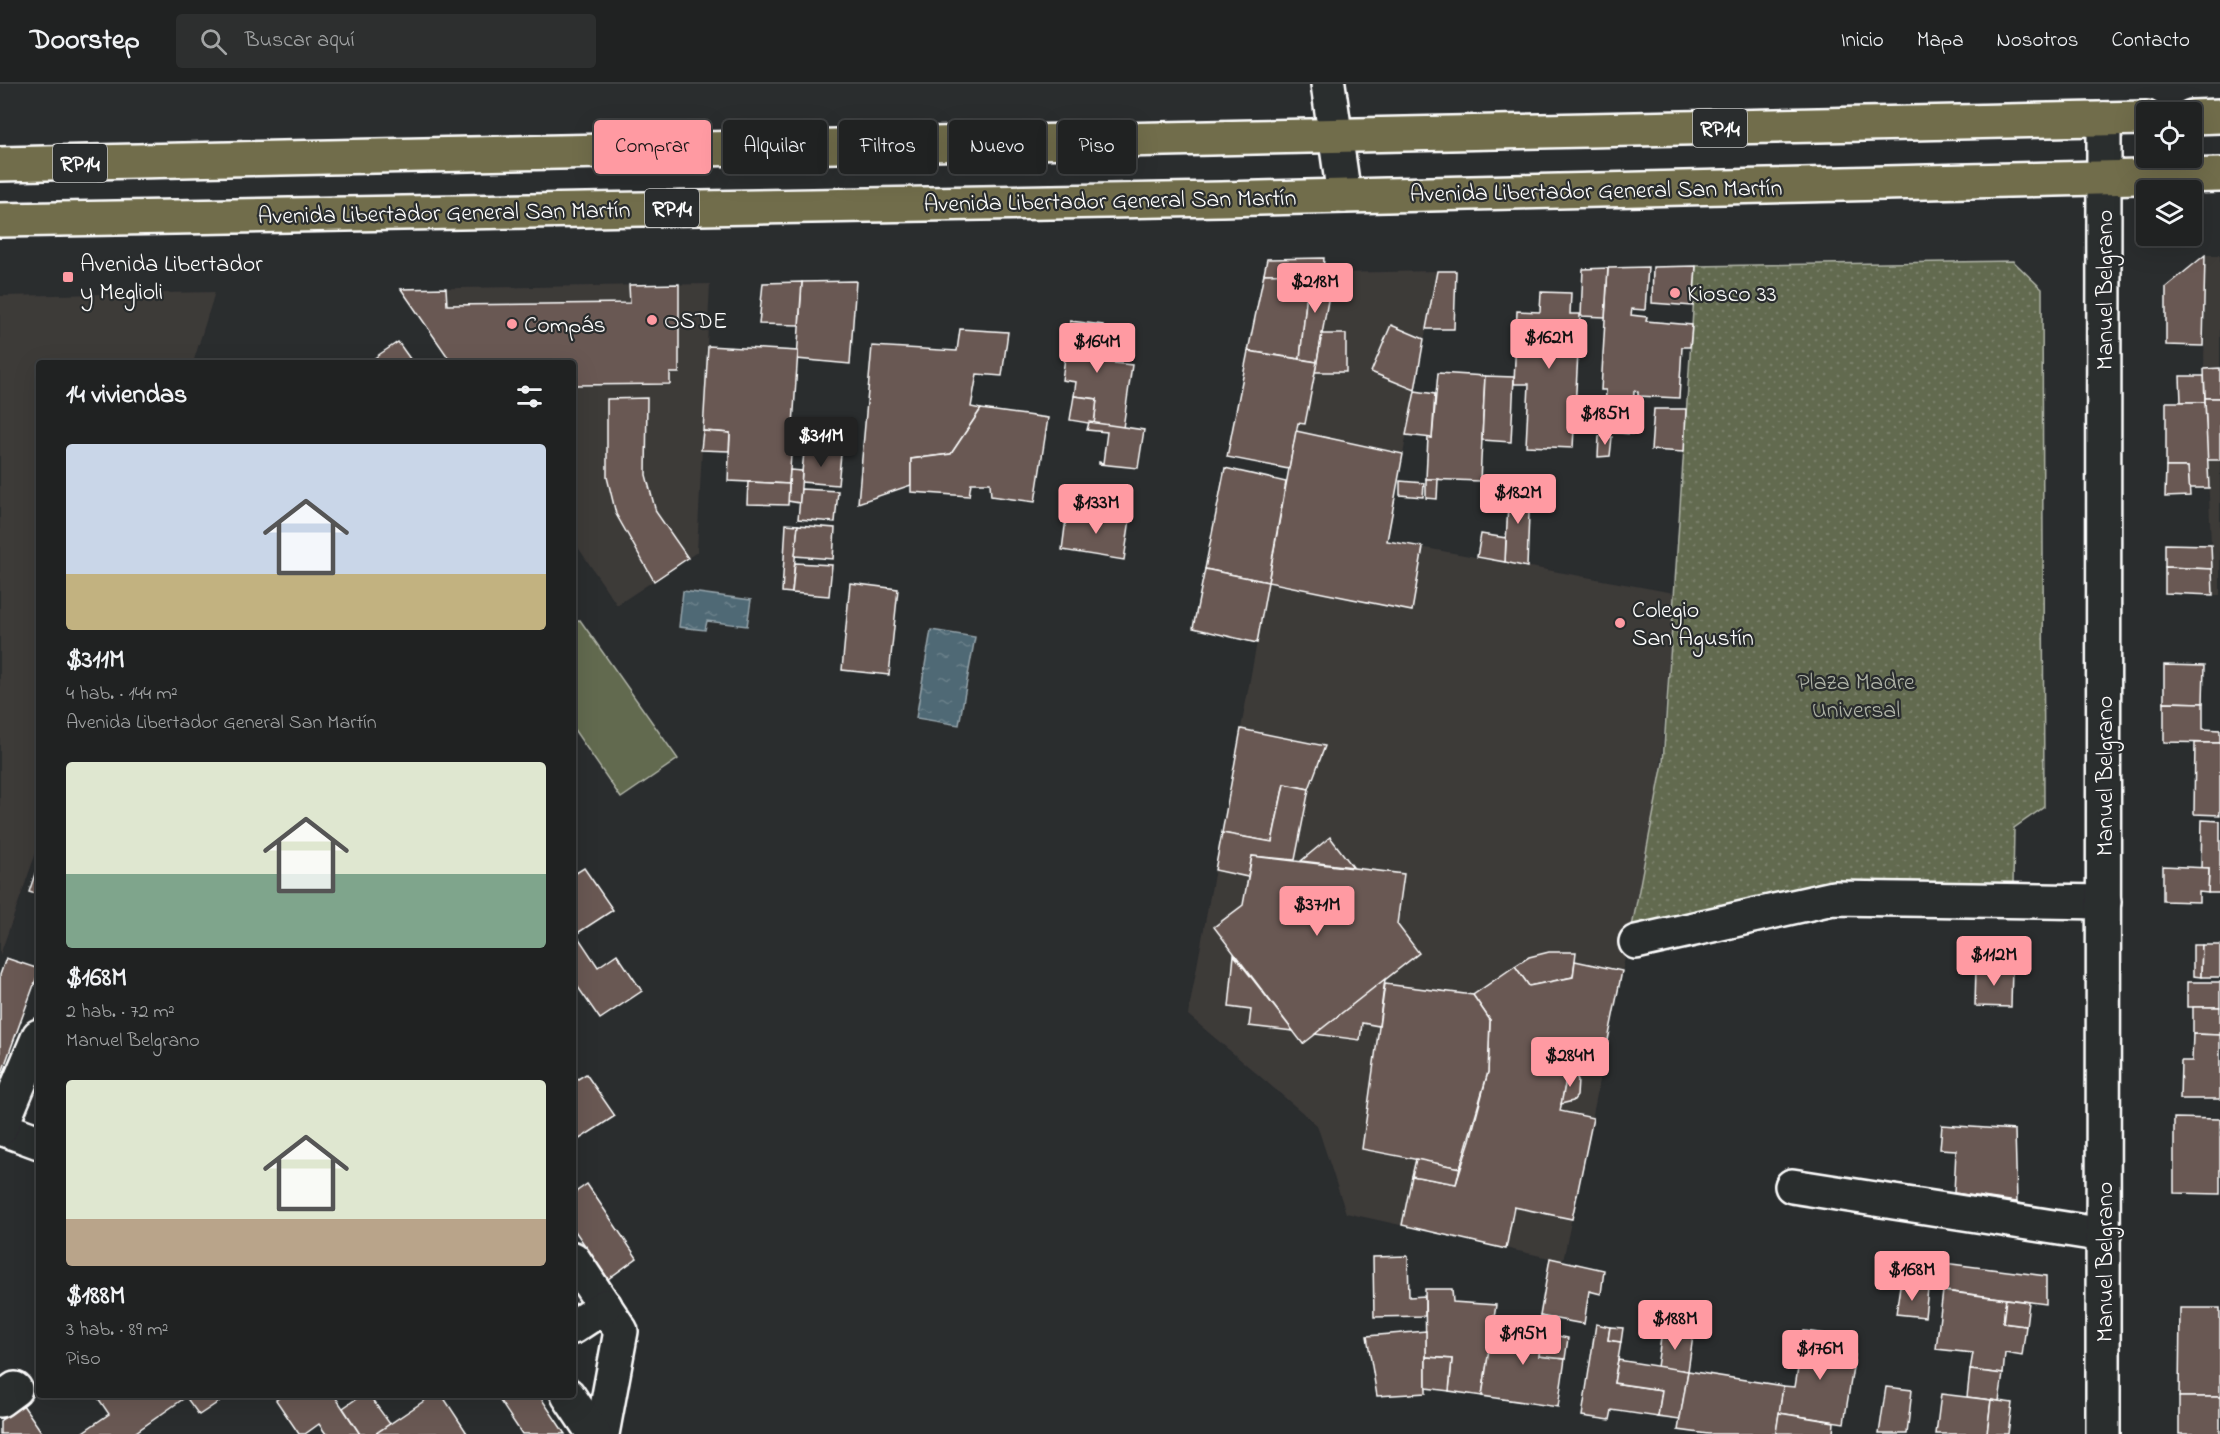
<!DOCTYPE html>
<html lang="es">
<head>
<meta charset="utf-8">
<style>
  body { margin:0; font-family:"Indie Flower",sans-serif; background:#2d2f2f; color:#f1f3f6; height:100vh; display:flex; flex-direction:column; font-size:22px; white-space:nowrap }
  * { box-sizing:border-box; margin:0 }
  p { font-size:20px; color:#a2a4a5 }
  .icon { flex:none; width:33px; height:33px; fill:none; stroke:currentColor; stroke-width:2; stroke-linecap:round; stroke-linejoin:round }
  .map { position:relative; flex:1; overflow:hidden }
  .panel { position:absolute; left:36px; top:276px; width:540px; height:1038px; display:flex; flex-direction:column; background:#202222; border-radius:6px; box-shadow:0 6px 24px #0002,0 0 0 2px #3d3f40 }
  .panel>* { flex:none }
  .hud { position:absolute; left:594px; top:36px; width:570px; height:54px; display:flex; gap:12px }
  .fabs { position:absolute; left:2136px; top:18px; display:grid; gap:12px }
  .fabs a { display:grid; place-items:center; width:66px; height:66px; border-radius:6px; background:#202222; box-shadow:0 6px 24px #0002,0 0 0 2px #3d3f40; font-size:30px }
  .price { position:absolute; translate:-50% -51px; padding:0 14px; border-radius:6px; background:#ff9aa2; color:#111; font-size:20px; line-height:39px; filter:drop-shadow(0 2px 3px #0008) }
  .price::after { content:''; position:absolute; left:50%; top:36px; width:18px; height:14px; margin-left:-9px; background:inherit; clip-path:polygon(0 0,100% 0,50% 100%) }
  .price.active { background:#222; color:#fff }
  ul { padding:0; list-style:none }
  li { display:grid; align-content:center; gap:12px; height:318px; padding:0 30px }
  li span { display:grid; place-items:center; height:186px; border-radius:6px; color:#555 }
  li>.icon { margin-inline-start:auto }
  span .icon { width:108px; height:108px; fill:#fffc; stroke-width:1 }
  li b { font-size:26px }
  h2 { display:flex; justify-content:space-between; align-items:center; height:72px; padding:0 30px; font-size:26px }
  .chip { padding:0 21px; border-radius:6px; background:#202222; box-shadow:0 6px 24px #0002,0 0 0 2px #3d3f40; font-size:21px; line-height:54px }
  .chip.active { background:#ff9aa2; color:#111 }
  header { display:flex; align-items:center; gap:36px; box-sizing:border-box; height:84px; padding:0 30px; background:#202222; border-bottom:2px solid #3d3f40 }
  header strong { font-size:28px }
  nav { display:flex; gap:33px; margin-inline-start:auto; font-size:21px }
  .search { width:420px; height:54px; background:#2d2f2f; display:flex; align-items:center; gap:15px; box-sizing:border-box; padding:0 21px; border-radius:6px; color:#a2a4a5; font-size:22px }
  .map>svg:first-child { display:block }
  .built { fill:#3d3a39 }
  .park { fill:url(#park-dots); stroke:#b0b4a8; stroke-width:1.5 }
  .pitch { fill:#626a50; stroke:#b0b4a8; stroke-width:1.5 }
  .water { fill:url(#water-ripples); stroke:#96a5ac; stroke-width:1.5 }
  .building { fill:#695852; stroke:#fff; stroke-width:1.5 }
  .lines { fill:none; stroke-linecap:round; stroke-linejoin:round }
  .minor-casing { stroke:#fff; stroke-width:38 }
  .tertiary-casing { stroke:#fff; stroke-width:38 }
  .primary-casing { stroke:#fff; stroke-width:38 }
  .minor { stroke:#2a2d2e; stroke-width:33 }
  .tertiary { stroke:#2a2d2e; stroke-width:33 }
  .primary { stroke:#716d4b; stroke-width:33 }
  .poi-dot { fill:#ff9aa2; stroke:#2a2d2e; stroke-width:2 }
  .labels { text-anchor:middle; stroke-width:4.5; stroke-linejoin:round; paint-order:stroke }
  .shield { fill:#2a2d2e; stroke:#bfc0c0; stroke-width:1.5 }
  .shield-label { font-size:22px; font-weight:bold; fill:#fff }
  .street-label { font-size:24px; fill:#fff; stroke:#2a2d2e }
  .poi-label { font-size:24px; fill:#fff; stroke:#2a2d2e; text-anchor:start }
  .park-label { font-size:24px; fill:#b0b4a8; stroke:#2a2d2e }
</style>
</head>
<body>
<header>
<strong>Doorstep</strong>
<div class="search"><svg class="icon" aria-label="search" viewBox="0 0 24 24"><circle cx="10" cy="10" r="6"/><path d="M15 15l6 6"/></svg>Buscar aquí</div>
<nav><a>Inicio</a><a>Mapa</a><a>Nosotros</a><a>Contacto</a></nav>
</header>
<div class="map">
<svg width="2220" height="1350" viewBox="0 0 2220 1350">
  <defs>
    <pattern id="park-dots" width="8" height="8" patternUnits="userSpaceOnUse" patternTransform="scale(1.5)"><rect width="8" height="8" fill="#626a50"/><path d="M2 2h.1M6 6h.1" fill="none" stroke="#7a806a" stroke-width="1.8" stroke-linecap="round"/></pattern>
    <pattern id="water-ripples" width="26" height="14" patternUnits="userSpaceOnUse" patternTransform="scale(1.5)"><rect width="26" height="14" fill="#506975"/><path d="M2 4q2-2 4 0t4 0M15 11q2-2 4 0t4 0" fill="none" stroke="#6a808a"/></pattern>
  </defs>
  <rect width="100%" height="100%" fill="#2a2d2e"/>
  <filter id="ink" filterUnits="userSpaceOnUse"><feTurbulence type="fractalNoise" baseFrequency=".0167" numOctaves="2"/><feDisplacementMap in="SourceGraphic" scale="12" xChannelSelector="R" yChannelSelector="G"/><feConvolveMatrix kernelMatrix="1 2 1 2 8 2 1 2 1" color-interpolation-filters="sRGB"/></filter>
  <g filter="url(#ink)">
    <!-- built -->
    <g class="built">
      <path d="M2205 171H2220V511H2213L2212 485 2204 292Z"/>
      <path d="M1437 187 1387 457 1674 509 1659 707 1563 1177 1346 1129 1317 1041 1188 931 1296 347 1298 339 1305 340 1333 189Z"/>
      <path d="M710 200 697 468 617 521 573 456V279H452L401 205Z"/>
      <path d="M215 208 193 279H39V760L0 871V212Z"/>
    </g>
    <!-- park -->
    <path class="park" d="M2013 177 2042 205 2044 723 2014 744 2013 800 1832 799 1632 843 1663 679 1696 182Z"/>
    <!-- pitch -->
    <path class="pitch" d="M580 536 678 675 621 714 573 644V541Z"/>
    <!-- water -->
    <g class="water">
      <path d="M683 507 751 516 747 542 707 537 705 546 679 543Z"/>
      <path d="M931 546 975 553 959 641 916 634Z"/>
    </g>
    <!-- building -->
    <g class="building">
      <path d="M2205 171 2203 262 2166 261V203Z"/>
      <path d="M1324 174 1323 189 1264 190 1267 175Z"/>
      <path d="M1696 182 1693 222 1652 219 1653 183Z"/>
      <path d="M1648 183 1645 226 1632 225 1631 231 1647 233 1646 237 1692 241 1690 263H1682L1679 314 1638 312V308L1634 307 1632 350 1604 348 1606 306H1601L1608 184Z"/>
      <path d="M1608 184 1605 233 1581 232 1583 185Z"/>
      <path d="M1437 187H1456L1454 245H1426Z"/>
      <path d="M1309 189 1300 275 1248 267 1264 190Z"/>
      <path d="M1309 189H1333L1317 278 1300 275Z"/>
      <path d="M856 197 850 280 797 275 802 198Z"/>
      <path d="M802 198 799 241 759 240 763 199Z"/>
      <path d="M679 200V289H670V300L573 301V279H452L401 205 446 204 447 221 630 219 629 201Z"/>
      <path d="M1541 208 1571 209 1570 230H1580L1573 364 1526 362 1529 300H1514L1517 227 1540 228Z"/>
      <path d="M1070 237 1103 241 1099 263 1108 265 1106 278 1132 281 1123 344 1094 340 1097 315 1074 312 1076 298 1062 296Z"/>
      <path d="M1391 241 1424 255 1415 306 1371 288Z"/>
      <path d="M960 245 1008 248 1002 292 977 290 971 323 981 325 951 370 911 375V401L858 419 872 262 957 267Z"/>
      <path d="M1322 250H1346V288H1315Z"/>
      <path d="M398 258 413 279H368L380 270Z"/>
      <path d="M708 262 798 267 789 400 728 397 730 349 703 347Z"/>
      <path d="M1248 267 1317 278 1305 340 1298 339 1289 385 1227 373Z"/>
      <path d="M2220 284V314H2205L2204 285Z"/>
      <path d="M1438 289 1485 292 1480 397 1426 395 1428 353 1432 354Z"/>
      <path d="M1485 292 1514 293 1511 358 1482 356Z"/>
      <path d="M2180 292H2204L2205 318H2181Z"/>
      <path d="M1415 307 1435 310 1432 354 1406 351Z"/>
      <path d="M1074 312 1097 315 1094 340 1070 336Z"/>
      <path d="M647 314 646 391 656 428 688 474 654 497 616 430 607 393V315Z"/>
      <path d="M2205 314H2220V376H2207Z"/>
      <path d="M2166 318H2205L2209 404H2189L2188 383H2166Z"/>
      <path d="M981 325 1048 334 1035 418 991 412 990 399H971L969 412 911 408V375L951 370Z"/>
      <path d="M1654 325H1686L1684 368 1651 366Z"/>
      <path d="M1089 338 1144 346 1138 384 1099 380V378L1103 379 1107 348 1087 346Z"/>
      <path d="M703 347 730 349 729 367 701 366Z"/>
      <path d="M1296 347 1403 370 1387 457 1423 463 1412 527 1268 498Z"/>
      <path d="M1599 352 1612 353 1610 372 1598 373Z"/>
      <path d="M804 368 841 370 838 401 801 398Z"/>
      <path d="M2166 383H2188L2190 412 2165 413Z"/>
      <path d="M1225 384 1286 398 1268 498 1205 485Z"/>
      <path d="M790 386 802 387 800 419 788 417Z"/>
      <path d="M1426 395H1438L1437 415 1426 414Z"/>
      <path d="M1400 397 1424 399 1423 413 1400 411Z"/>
      <path d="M748 398 789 400 788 421 747 420Z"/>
      <path d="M1509 401 1530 402 1527 483 1505 478Z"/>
      <path d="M801 405 838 407 835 438 798 435Z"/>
      <path d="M1067 427 1130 435 1124 476 1062 466Z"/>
      <path d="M786 440 798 441 792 509 782 508Z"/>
      <path d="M798 441 835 444 833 475 795 472Z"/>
      <path d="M1481 450 1506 454 1505 478 1477 473Z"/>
      <path d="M2165 460 2211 461 2212 485 2165 483Z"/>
      <path d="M795 479 832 481 829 512 792 509Z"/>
      <path d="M2165 483 2212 485 2213 511 2165 509Z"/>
      <path d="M1205 485 1268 498 1257 559 1193 544Z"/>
      <path d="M850 499 898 505 889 591 842 586Z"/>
      <path d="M2164 581 2204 582 2203 619 2164 618Z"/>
      <path d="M2164 618 2203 619V645L2220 646V659L2164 658Z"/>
      <path d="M1241 645 1325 662 1309 705 1284 700 1272 758 1222 749Z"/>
      <path d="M2195 659H2220V731L2194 730Z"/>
      <path d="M1284 700 1309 705 1295 776 1252 772 1248 793 1215 786 1222 749 1272 758Z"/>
      <path d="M2202 736 2220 737V809H2208L2209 784H2201Z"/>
      <path d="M1330 753 1353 783 1301 777Z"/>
      <path d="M1252 772 1404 790 1397 840 1419 869 1303 960 1214 843 1243 821Z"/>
      <path d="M39 778V811L29 808Z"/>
      <path d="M2163 782 2209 784 2208 809 2199 808V818L2163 817Z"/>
      <path d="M584 784 613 826 576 850 598 883 617 870 642 907 600 935 573 896V791Z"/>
      <path d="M2193 861H2202L2201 893 2193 892Z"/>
      <path d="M2202 861H2220V893H2201Z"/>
      <path d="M1549 868H1576L1573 893 1529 902 1515 882 1529 873Z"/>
      <path d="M1234 871 1293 947 1249 942 1251 926 1229 923Z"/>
      <path d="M6 874 39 885V887L0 994V891Z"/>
      <path d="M1575 877 1622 887 1602 986 1569 980 1560 1027 1593 1034 1572 1135 1514 1123 1506 1165 1402 1141 1412 1092 1456 1100 1470 1056 1488 988 1490 936 1473 911 1515 882 1529 902 1573 893Z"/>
      <path d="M1976 883H2012L2011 923 1975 922Z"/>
      <path d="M1385 895 1379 942 1362 939 1360 956 1315 950Z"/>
      <rect x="2187" y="898" width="33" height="25"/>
      <path d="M1385 900 1473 911 1490 936 1488 988 1460 1084 1362 1065Z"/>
      <path d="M2193 923H2220V951L2193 950Z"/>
      <path d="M2193 950 2220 951V1015H2180L2181 977H2192Z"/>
      <path d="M1568 987 1575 990 1578 996 1577 1012 1573 1017 1561 1020Z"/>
      <path d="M586 990 615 1032 578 1056 573 1050V998Z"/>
      <path d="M2174 1034 2220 1035V1110L2174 1109Z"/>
      <path d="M1942 1041 2015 1046 2017 1118 1954 1109 1956 1066 1940 1065Z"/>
      <path d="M1416 1075 1460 1084 1456 1100 1412 1092Z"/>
      <path d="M587 1100 637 1174 608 1195 573 1144V1110Z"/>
      <path d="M1408 1172 1409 1213 1425 1212V1232L1374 1233 1373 1173Z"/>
      <path d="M1550 1174 1604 1186 1601 1210 1589 1207 1584 1240 1540 1232Z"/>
      <path d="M1904 1174 2046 1192V1220L1914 1203 1917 1192 1900 1190Z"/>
      <path d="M1900 1190 1917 1192 1914 1203 1898 1201Z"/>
      <path d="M1900 1202 1928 1205 1925 1233 1896 1230Z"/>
      <path d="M1425 1205H1452L1453 1218 1496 1221 1482 1312 1449 1307 1452 1275 1426 1273Z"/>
      <path d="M1943 1207 2006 1215 2003 1239 2026 1242 2022 1272 2005 1269 2003 1290 1970 1286 1973 1269 1936 1265Z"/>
      <path d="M2006 1215 2029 1218 2026 1242 2003 1239Z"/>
      <path d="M2180 1224H2220V1313H2179Z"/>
      <path d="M1540 1232 1545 1233 1539 1272 1565 1275 1558 1323 1482 1312 1490 1259 1500 1261 1505 1233 1539 1239Z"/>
      <path d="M1544 1239 1550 1241 1548 1250 1568 1254 1565 1275 1539 1272Z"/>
      <path d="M1596 1240 1610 1243 1608 1256 1621 1258 1614 1299 1662 1306 1658 1333 1612 1326 1610 1336 1582 1332Z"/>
      <path d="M1610 1243 1623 1244 1621 1258 1608 1256Z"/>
      <path d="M1426 1247V1309L1377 1312 1367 1252Z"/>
      <path d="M1662 1247 1693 1252 1688 1287 1657 1283Z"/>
      <path d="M1804 1247 1834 1251 1832 1268 1855 1271 1844 1339 1779 1329 1783 1302 1795 1303Z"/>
      <path d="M1426 1273 1452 1275 1449 1307 1426 1304Z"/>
      <path d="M1618 1276 1688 1287 1680 1336 1658 1333 1662 1306 1614 1299Z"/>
      <path d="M1970 1286 2003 1290 1999 1317 1967 1313Z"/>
      <path d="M1688 1287 1783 1302 1776 1350H1708L1678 1346Z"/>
      <path d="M1886 1303 1912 1306 1907 1350H1879Z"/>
      <path d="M1941 1310 1991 1316 1987 1350H1936Z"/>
      <path d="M96 1311H131L133 1314 137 1311H229L199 1331 186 1313 133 1350H80L109 1330Z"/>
      <path d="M283 1311H334L360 1350H326L319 1340 305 1350H299L276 1316Z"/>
      <path d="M362 1311H369L390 1340 375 1350H360L343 1324Z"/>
      <path d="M433 1311H442L467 1349 375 1350Z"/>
      <path d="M496 1311H539L565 1350H522Z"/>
      <rect x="2179" y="1313" width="41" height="37"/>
      <path d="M1991 1316 2012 1319 2008 1350H1987Z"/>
      <path d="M23 1321 43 1350H0V1337Z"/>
      <path d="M1779 1329 1834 1338 1833 1350 1776 1349Z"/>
    </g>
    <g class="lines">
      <defs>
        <g id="minor">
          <path d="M1636 858 1833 814 2104 818"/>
          <path d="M1 1044 39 1058"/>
          <path d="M0 1045 39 952"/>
          <path d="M1792 1102 2104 1151"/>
          <path d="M573 1175 621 1247 602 1350"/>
          <path d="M573 1243 605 1222"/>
          <path d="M568 1311 594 1350"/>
          <path d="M0 1316 15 1305"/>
          <path d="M2103 1350 2104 35"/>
        </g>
        <path id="tertiary" d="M1328 0 1344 112"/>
        <g id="primary">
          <path d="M2192 33 2220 32"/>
          <path d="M0 80 2146 34"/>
          <path d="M0 136 1221 115 2220 91"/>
        </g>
      </defs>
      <!-- minor casing -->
      <use href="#minor" class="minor-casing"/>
      <!-- tertiary casing -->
      <use href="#tertiary" class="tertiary-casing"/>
      <!-- primary casing -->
      <use href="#primary" class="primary-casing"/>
      <!-- minor -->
      <use href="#minor" class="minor"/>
      <!-- tertiary -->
      <use href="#tertiary" class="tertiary"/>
      <!-- primary -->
      <use href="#primary" class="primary"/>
    </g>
  </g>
  <!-- markers -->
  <g class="poi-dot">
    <rect x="62" y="187" width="12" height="12" rx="3"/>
    <circle cx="1675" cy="209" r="6"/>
    <circle cx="652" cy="236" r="6"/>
    <circle cx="512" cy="240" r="6"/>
    <circle cx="1620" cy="539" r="6"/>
  </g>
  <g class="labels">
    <!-- shield labels -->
    <g class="shield">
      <rect x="1693" y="25" width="54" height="38" rx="4.5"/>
      <rect x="53" y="60" width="54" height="38" rx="4.5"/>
      <rect x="645" y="105" width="54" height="38" rx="4.5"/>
    </g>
    <g class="shield-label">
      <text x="1720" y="52">RP14</text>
      <text x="80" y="87">RP14</text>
      <text x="672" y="132">RP14</text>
    </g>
    <!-- street labels -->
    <g class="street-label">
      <text transform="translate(1596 106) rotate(-1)" y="8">Avenida Libertador General San Martín</text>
      <text transform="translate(1110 116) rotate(-1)" y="8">Avenida Libertador General San Martín</text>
      <text transform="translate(444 128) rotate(-1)" y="8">Avenida Libertador General San Martín</text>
      <text transform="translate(2104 206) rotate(-90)" y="8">Manuel Belgrano</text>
      <text transform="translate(2104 692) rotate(-90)" y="8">Manuel Belgrano</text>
      <text transform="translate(2104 1178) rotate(-90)" y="8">Manuel Belgrano</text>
    </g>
    <!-- poi labels -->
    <g class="poi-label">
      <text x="80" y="187">Avenida Libertador<tspan x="80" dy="28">y Meglioli</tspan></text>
      <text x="1687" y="217">Kiosco 33</text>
      <text x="664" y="244">OSDE</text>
      <text x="524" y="248">Compás</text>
      <text x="1632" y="533">Colegio<tspan x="1632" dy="28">San Agustín</tspan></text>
    </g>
    <!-- park labels -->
    <g class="park-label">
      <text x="1856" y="605">Plaza Madre<tspan x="1856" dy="28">Universal</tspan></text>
    </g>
  </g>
</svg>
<div class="fabs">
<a><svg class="icon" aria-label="locate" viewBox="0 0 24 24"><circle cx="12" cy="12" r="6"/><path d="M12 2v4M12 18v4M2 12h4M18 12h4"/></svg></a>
<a><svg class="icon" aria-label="layers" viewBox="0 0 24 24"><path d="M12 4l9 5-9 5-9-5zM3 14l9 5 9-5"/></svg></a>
</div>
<b class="price" style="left:1315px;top:230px">$218M</b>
<b class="price" style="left:1549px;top:286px">$162M</b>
<b class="price" style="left:1097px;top:290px">$164M</b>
<b class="price" style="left:1605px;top:362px">$185M</b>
<b class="price active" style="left:821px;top:384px">$311M</b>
<b class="price" style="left:1518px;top:441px">$182M</b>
<b class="price" style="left:1096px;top:451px">$133M</b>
<b class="price" style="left:1317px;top:853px">$371M</b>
<b class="price" style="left:1994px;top:903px">$112M</b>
<b class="price" style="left:1570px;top:1004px">$284M</b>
<b class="price" style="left:1912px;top:1218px">$168M</b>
<b class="price" style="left:1675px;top:1267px">$188M</b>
<b class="price" style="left:1523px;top:1282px">$195M</b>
<b class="price" style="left:1820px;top:1297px">$176M</b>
<div class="hud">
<a class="chip active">Comprar</a>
<a class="chip">Alquilar</a>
<a class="chip">Filtros</a>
<a class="chip">Nuevo</a>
<a class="chip">Piso</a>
</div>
<section class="panel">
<h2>14 viviendas<svg class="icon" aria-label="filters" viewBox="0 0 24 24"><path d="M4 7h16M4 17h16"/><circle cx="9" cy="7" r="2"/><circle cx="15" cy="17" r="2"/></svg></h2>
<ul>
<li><span style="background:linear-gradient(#c9d6e8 70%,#c2b280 0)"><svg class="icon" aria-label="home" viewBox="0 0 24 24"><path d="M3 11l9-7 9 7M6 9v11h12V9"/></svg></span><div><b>$311M</b><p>4 hab. · 144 m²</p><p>Avenida Libertador General San Martín</p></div></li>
<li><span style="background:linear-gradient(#dfe7d0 60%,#7fa58c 0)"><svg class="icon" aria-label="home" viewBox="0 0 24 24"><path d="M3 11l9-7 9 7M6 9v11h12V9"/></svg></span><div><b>$168M</b><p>2 hab. · 72 m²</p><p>Manuel Belgrano</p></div></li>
<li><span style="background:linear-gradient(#dfe7d0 75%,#b9a48a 0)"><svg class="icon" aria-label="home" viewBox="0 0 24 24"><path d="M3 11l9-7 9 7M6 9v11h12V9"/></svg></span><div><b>$188M</b><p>3 hab. · 89 m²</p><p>Piso</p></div></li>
</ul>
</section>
</div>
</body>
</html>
